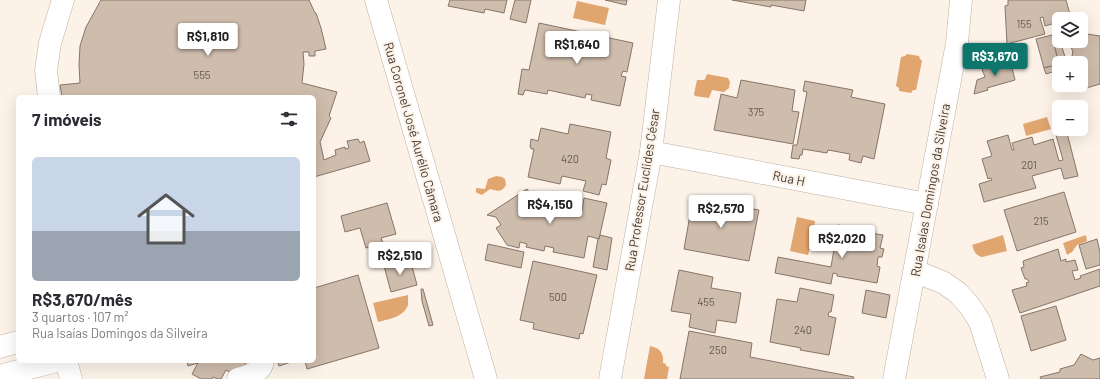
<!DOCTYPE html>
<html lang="pt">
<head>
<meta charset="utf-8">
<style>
  body { margin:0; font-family:Barlow,sans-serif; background:#f7f7f7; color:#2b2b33; height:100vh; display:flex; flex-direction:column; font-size:15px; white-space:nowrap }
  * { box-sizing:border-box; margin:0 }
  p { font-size:13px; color:#7c7c81 }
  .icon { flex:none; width:22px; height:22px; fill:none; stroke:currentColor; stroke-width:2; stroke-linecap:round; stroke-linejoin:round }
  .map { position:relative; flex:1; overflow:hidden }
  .details { position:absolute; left:16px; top:95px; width:300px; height:268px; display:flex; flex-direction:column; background:#fff; border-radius:6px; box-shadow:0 4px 16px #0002 }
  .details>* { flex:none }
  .tools { position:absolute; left:1052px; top:12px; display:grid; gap:8px }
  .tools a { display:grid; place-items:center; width:36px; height:36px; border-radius:6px; background:#fff; box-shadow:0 4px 16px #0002; font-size:20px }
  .price { position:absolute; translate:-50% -34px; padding:0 9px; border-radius:4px; background:#fff; color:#222; font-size:13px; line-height:26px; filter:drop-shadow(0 1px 2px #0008) }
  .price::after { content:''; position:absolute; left:50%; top:24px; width:12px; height:9px; margin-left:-6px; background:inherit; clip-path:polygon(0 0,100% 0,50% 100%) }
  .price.current { background:#0f766e; color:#fff }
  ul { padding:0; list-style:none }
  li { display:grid; align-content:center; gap:8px; height:212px; padding:0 16px }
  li+li { border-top:1px solid #e1e1e2 }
  li span { display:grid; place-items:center; height:124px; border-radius:6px; color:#555 }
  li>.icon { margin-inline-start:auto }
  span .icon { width:72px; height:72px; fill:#fffc; stroke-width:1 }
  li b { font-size:17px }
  h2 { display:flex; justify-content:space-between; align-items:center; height:48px; padding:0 16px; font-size:17px }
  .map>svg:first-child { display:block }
  .water { fill:#e1a56f }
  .building { fill:#cebcac; stroke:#877668 }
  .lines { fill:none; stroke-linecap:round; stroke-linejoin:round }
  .minor-casing { stroke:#c0ae9f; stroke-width:23 }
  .minor { stroke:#fff; stroke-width:22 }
  .labels { text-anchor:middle; stroke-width:4; stroke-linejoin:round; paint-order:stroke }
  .number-label { font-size:11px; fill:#665b53 }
  .street-label { font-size:13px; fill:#433b35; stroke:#fdf2e8 }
</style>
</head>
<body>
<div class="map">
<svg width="1100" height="379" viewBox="0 0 1100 379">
  <rect width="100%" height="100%" fill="#fdf2e8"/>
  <!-- water -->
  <g class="water">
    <path d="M577 1 609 8 605 25 573 18Z"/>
    <path d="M907 54 919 56 920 59 922 61 916 90H913L911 93 899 91V88L896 86 901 57 905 56Z"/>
    <path d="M707 74 728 78 730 82 729 88 724 92 712 90 709 98 695 96 694 94 697 80H704L705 79Z"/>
    <path d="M1047 117 1051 129 1026 136 1023 124Z"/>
    <path d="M496 176 502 177 505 179 506 185C501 193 499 191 490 189L482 195 477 193 476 192V188L485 189 488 179Z"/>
    <path d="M797 217 815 221 813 234 815 235 816 239 815 242 811 243 808 255 790 251Z"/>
    <path d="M1003 235 1007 251 982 257C975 255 974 251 972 245Z"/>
    <path d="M1086 235 1087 241 1077 245 1072 252 1067 255 1063 243Z"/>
    <path d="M408 295C408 298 408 302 408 305 404 317 389 319 378 322L373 303Z"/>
    <path d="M650 346C660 348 664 353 663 363L666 364V366L669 367 667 379H644Z"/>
  </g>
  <!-- building -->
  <g class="building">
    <path d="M101 0H309L315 13H316L321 28 326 49 315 51V56H309V52H303L304 64 302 83 337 92 329 116 331 118 320 142 324 160 336 155 335 150 345 147V149L349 148 347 141 358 139 360 143 364 141 370 161 314 177V97H62L60 85 80 83 79 65 80 46 86 27Z"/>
    <path d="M450 0H507L504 13 485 9 484 13 448 6Z"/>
    <path d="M515 0H531L526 23 510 19Z"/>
    <path d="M605 0H627L626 5Z"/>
    <path d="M732 0H806L804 11 771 5V7Z"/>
    <path d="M1008 0H1066L1071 18 1059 19V22L1045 26 1043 17 1040 18 1045 34 1007 44 1005 6 1008 5Z"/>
    <path d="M539 23 633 43 627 72 623 71 621 76 626 77 620 106 591 100 592 95 586 94 585 98 548 90 547 94 525 90 523 95 518 94 522 69 529 70Z"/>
    <path d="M1081 33 1100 36V84L1083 89 1081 84V63H1071L1073 50H1072L1071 46 1073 41H1081Z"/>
    <path d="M1052 35 1059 64 1044 68 1036 39Z"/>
    <path d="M1058 36 1059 41H1060L1067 63H1059L1052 37Z"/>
    <path d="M997 64 998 68 1011 64 1015 80 987 88 988 90 974 94 977 80 985 77 982 69Z"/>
    <path d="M1059 64V70L1046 74 1044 68Z"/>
    <path d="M741 80 795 90 792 111 799 112 793 144 714 130 721 94 737 98Z"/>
    <path d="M805 81 853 90 851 97 885 104 874 159 863 156 861 163 849 160 850 154 828 150 827 153 803 149 802 155H800L799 159 791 158 793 145H797L807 92 803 91Z"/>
    <path d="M570 124 611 132 606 158 611 160 606 185 602 184 599 195 583 191 586 181 562 176 560 184 528 177 534 149H531V147H530L531 139 538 141 541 128 568 134Z"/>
    <path d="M1060 129H1066L1078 176 1064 179 1061 168 1032 176 1036 188 984 202 979 184 992 180 991 178 988 179 982 159 992 156 987 141 1008 135 1012 150H1014L1012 143 1032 137 1034 145 1053 139 1059 161 1063 160 1056 135Z"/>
    <path d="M527 189 539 208H542L543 202 582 211 584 198 607 203 599 239 588 236 584 258 553 252 554 248 545 246 544 251 526 247 527 244 520 242 519 248 507 245 496 228 501 225 496 217 487 215Z"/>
    <path d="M1064 192 1076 232 1017 251 1004 210Z"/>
    <path d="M693 198 759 210 749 261 684 249Z"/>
    <path d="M387 203 396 234 381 238 383 243 366 248 360 228 345 232 341 216Z"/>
    <path d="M838 225 856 228 855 232H857V231L883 235 880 248 884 249 882 257H878L877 266 880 267 877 283 837 276V274L833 273 831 284 775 273 778 257 831 267Z"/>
    <path d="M600 235 612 238 607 270 593 267 598 239H599Z"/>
    <path d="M1097 239 1100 252V265L1086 269 1079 245Z"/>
    <path d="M488 244 524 252 521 268 485 260Z"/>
    <path d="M1058 249 1061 261 1066 259V262L1075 260 1078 270 1072 271 1075 280 1081 278 1080 276 1100 269V286L1020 313 1012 290 1027 286 1026 283 1029 282 1027 279H1025L1021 268 1024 267 1023 261Z"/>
    <path d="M410 259 417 285 391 292 384 266Z"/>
    <path d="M533 261 597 275 583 334 580 333 579 339 533 329 534 323 520 320Z"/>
    <path d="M679 270 713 277 711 288 741 293 736 323 717 320 715 333 689 327 691 314 671 311Z"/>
    <path d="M358 275 379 348 307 369 305 361H314V288Z"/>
    <path d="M800 288 834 295 831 312H829L828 316 836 318 829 355 800 350 801 348 770 342 777 299 797 302Z"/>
    <path d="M421 289H423L433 325 429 326 422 301Z"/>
    <path d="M866 290 890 295 886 318 862 313Z"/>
    <path d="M1056 306 1066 340 1031 351 1021 316Z"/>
    <path d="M689 331 752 343 750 357 854 377 853 379H680Z"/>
    <path d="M1081 354 1093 360 1100 358V379H1041L1040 377 1060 372V369L1074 365Z"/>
    <path d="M187 361H244L243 362 246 364 245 367 235 375 226 370 221 379H218L213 377 212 379H201L192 374 198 363 188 366Z"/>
    <path d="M277 361H294L279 366Z"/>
  </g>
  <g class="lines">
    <defs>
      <g id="minor">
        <path d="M376 0 486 379"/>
        <path d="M49 97 46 70 50 43 63 0"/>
        <path d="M651 152 927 204"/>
        <path d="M915 271 944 283 957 292 969 305 980 322 998 379"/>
        <path d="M0 347 18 342"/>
        <path d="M66 361 71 379"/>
        <path d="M0 376 56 361"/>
        <path d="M238 379C248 376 261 373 263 361"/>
        <path d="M610 379 651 152 669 0"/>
        <path d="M894 379 957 43 961 0"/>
      </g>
    </defs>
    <!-- minor casing -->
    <use href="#minor" class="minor-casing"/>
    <!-- minor -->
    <use href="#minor" class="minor"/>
  </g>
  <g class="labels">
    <!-- number labels -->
    <g class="number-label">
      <text x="1024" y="28">155</text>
      <text x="202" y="79">555</text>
      <text x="756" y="116">375</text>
      <text x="570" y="163">420</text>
      <text x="1029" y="169">201</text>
      <text x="1041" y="225">215</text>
      <text x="558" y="301">500</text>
      <text x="706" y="306">455</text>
      <text x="803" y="334">240</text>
      <text x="718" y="354">250</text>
    </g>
    <!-- street labels -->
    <g class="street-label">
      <text transform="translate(414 132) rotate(74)" y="5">Rua Coronel José Aurélio Câmara</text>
      <text transform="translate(789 178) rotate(11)" y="5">Rua H</text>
      <text transform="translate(642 190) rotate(-81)" y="5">Rua Professor Euclides César</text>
      <text transform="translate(930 190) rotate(-80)" y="5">Rua Isaías Domingos da Silveira</text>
    </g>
  </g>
</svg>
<div class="tools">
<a><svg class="icon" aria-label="layers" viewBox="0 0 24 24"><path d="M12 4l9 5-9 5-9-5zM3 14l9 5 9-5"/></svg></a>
<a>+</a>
<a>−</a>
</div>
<b class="price" style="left:208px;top:57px">R$1,810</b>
<b class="price" style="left:577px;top:65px">R$1,640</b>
<b class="price current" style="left:995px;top:77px">R$3,670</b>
<b class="price" style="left:550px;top:225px">R$4,150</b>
<b class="price" style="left:721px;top:229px">R$2,570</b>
<b class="price" style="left:842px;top:259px">R$2,020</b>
<b class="price" style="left:400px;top:276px">R$2,510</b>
<section class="details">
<h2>7 imóveis<svg class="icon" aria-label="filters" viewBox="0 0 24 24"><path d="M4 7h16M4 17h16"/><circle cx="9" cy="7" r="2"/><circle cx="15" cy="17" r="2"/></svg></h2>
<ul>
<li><span style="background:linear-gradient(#c9d6e8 60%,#9aa5b1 0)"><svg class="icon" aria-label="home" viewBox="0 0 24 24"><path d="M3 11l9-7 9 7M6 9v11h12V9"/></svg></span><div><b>R$3,670/mês</b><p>3 quartos · 107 m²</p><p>Rua Isaías Domingos da Silveira</p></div></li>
</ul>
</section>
</div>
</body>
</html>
